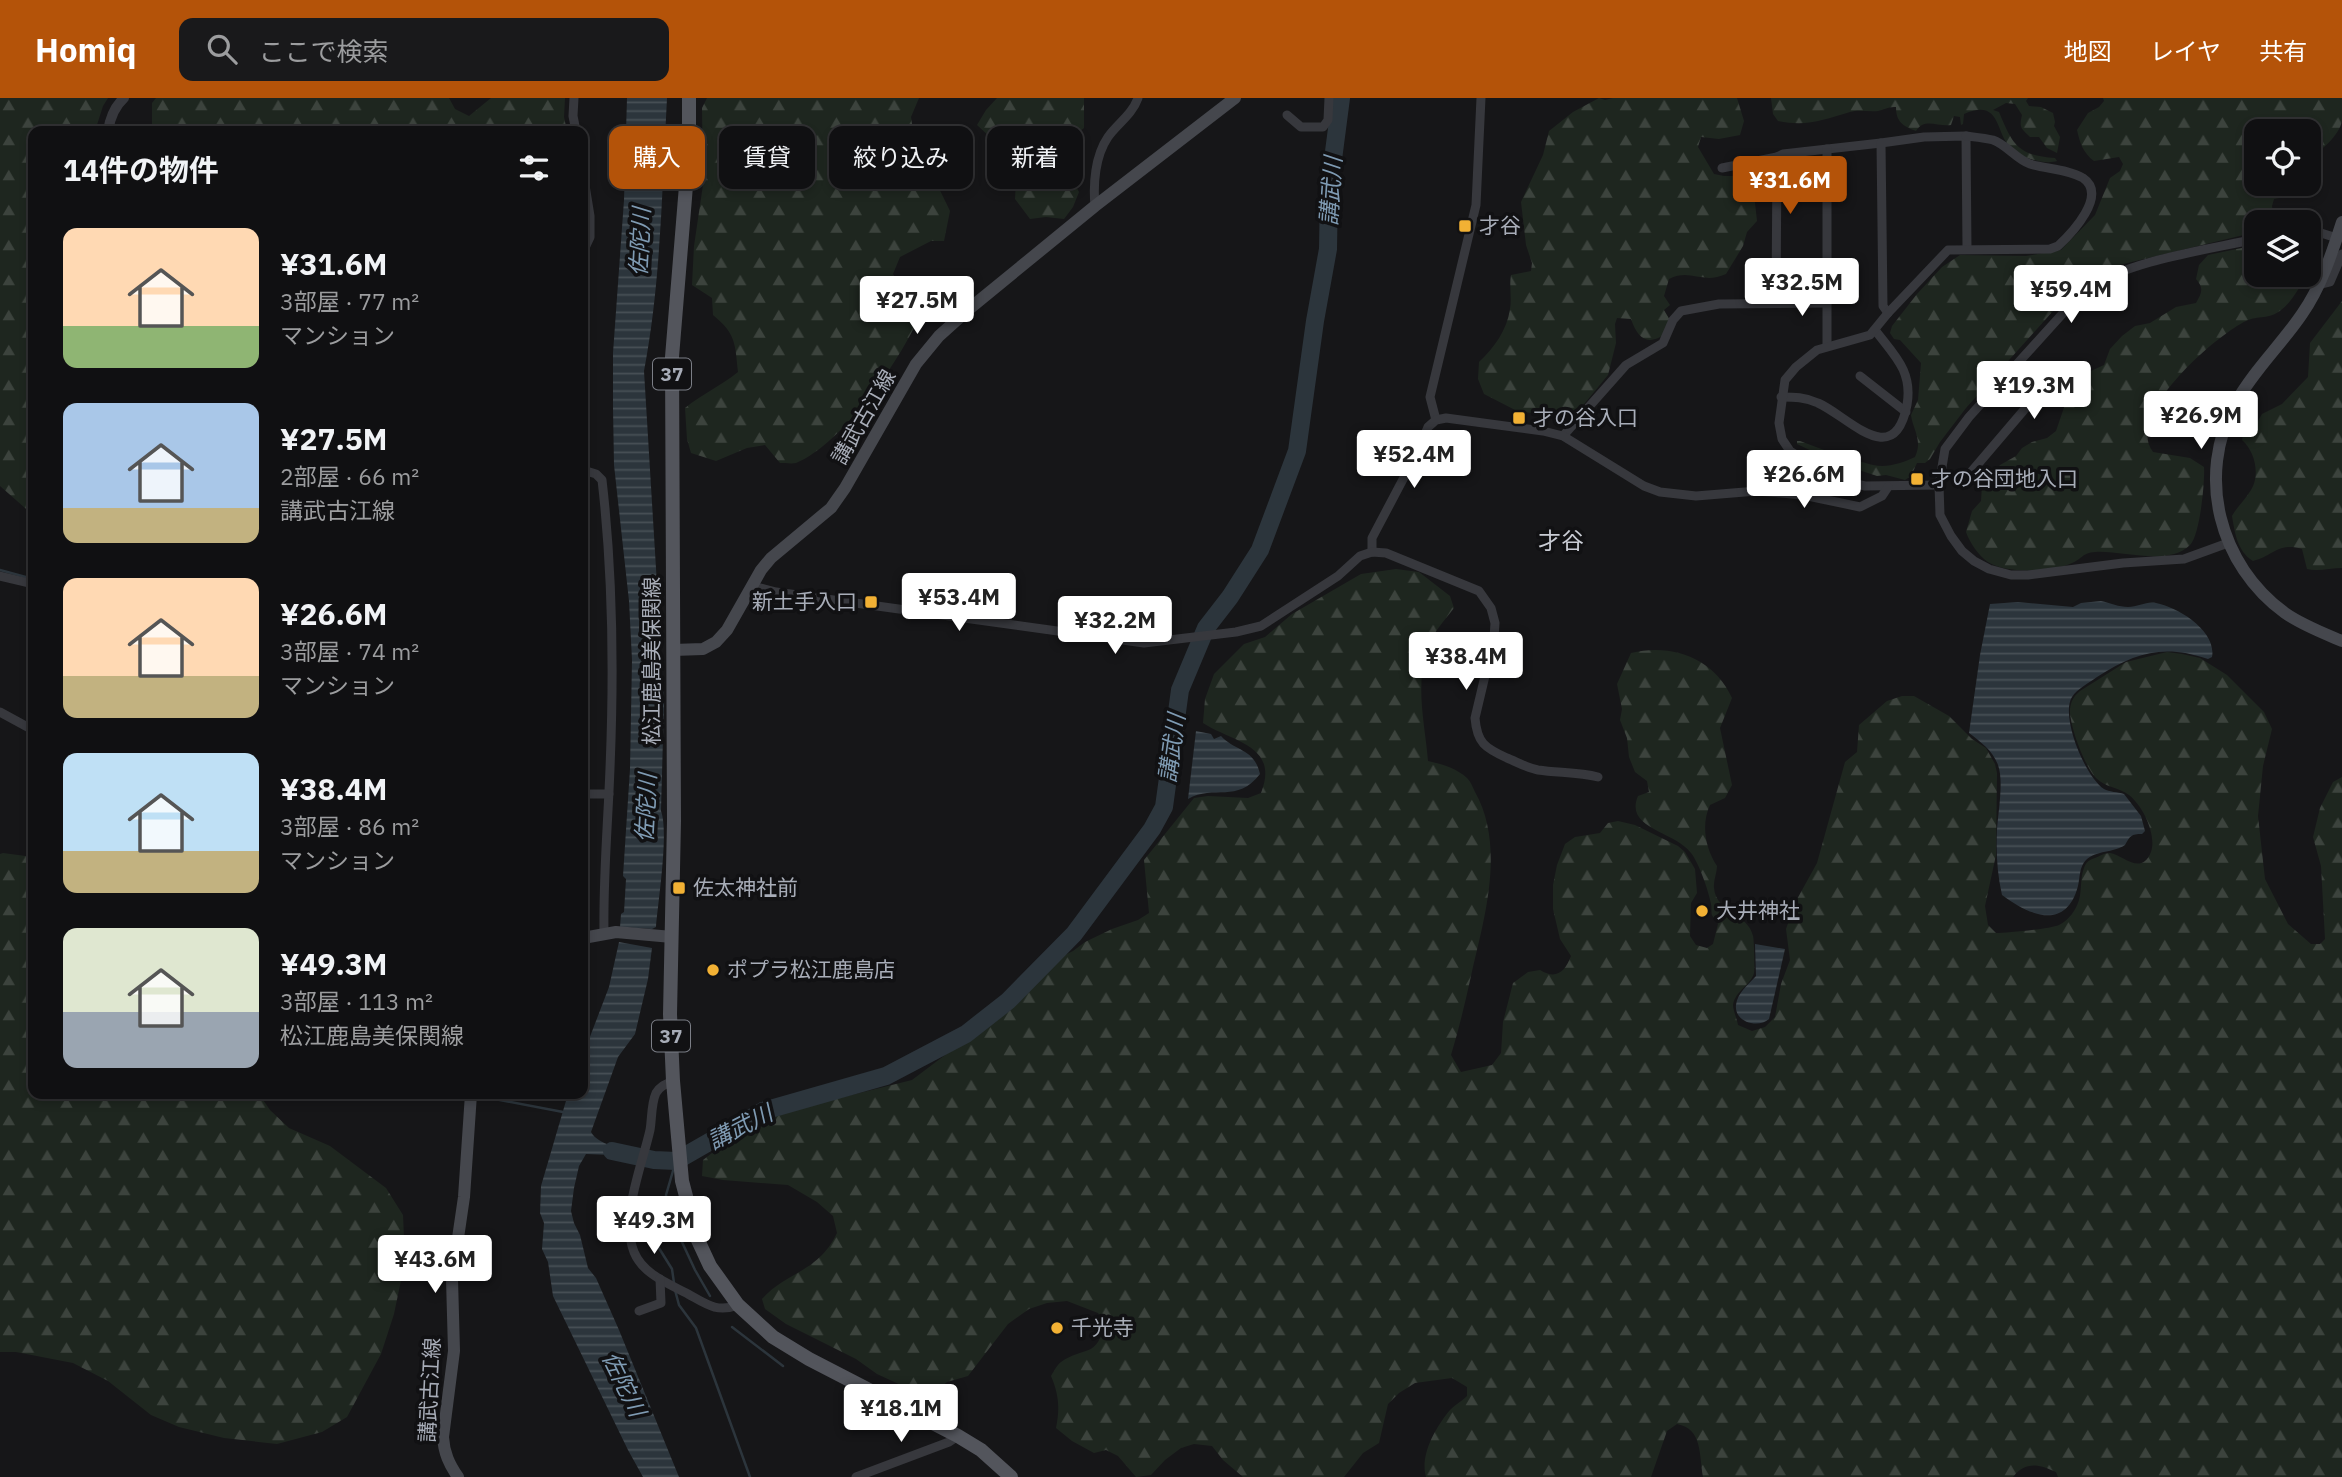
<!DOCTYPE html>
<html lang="ja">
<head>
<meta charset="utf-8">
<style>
  body { margin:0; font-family:"IBM Plex Sans","Noto Sans JP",sans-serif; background:#19191b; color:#f1f3f6; height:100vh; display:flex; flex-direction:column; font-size:26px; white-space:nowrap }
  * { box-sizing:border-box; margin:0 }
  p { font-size:23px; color:#9c9d9f }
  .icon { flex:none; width:38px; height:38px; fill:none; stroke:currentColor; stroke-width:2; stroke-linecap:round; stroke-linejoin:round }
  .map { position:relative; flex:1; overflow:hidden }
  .details { position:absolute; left:28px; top:28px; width:560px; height:973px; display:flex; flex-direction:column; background:#101012; border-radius:14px; box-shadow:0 4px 10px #0003,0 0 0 2px #303032 }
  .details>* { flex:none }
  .top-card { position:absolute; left:609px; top:28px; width:665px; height:63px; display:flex; gap:14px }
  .tools { position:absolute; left:2244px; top:21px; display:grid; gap:14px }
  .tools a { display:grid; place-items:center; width:77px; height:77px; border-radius:14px; background:#101012; box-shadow:0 4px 10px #0003,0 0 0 2px #303032; font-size:35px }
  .price { position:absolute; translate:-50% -60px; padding:0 16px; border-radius:7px; background:#fff; color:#222; font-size:23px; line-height:46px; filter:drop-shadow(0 2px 4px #0008) }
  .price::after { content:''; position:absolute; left:50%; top:42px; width:21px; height:16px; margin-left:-10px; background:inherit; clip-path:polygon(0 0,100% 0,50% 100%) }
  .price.active { background:#b45309; color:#fff }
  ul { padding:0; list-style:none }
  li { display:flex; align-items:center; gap:21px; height:175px; padding:0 35px }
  li span { display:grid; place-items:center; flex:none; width:196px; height:140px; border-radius:14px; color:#555 }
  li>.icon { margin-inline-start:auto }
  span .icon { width:84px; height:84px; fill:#fffc; stroke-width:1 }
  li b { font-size:30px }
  h2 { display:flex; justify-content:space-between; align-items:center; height:84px; padding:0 35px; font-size:30px }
  .chip { padding:0 24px; border-radius:14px; background:#101012; box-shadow:0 4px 10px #0003,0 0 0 2px #303032; font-size:24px; line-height:63px }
  .chip.active { background:#b45309; color:#fff }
  header { display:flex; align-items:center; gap:42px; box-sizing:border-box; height:98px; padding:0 35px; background:#b45309; color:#fff }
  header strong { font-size:33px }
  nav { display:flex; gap:38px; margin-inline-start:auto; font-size:24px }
  .search { width:490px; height:63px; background:#19191b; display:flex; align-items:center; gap:18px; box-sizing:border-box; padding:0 24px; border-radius:14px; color:#9c9d9f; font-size:26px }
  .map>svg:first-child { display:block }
  .forest { fill:url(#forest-firs) }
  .water { fill:url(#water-rules) }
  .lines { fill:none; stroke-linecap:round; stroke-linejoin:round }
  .stream { stroke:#2c353c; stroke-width:2.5 }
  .river { stroke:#2c353c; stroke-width:18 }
  .minor { stroke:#37383d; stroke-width:9 }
  .tertiary { stroke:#37383d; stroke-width:10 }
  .secondary { stroke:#45474d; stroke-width:12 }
  .primary { stroke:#53555c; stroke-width:14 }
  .poi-dot { fill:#f2b134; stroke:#111113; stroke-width:2.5 }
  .labels { text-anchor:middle; stroke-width:7; stroke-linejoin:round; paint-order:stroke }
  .shield { fill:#111113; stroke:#7b7e86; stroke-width:2 }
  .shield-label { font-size:19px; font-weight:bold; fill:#a8adb8 }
  .poi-label { font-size:21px; fill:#a8adb8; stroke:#111113; text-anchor:start }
  .street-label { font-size:21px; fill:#a8adb8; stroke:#111113 }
  .water-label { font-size:23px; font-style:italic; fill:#7f9bb3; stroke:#111113 }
  .neighbourhood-label { font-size:23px; fill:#c9ccd4; stroke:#111113 }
</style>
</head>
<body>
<header>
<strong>Homiq</strong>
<div class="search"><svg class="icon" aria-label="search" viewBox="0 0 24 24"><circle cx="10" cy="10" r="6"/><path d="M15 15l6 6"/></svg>ここで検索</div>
<nav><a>地図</a><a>レイヤ</a><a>共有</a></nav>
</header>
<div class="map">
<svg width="2342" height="1379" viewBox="0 0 2342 1379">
  <defs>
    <pattern id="forest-firs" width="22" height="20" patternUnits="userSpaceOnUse" patternTransform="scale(1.75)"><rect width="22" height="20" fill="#1e261f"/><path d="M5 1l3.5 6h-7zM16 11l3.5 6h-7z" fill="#3c433d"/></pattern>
    <pattern id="water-rules" width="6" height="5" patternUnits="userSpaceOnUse" patternTransform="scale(1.75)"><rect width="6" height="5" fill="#2c353c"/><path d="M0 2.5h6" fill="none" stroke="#485056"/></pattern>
  </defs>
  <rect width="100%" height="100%" fill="#161618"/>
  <!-- forest -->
  <g class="forest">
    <path d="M0 0H108L103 8 95 33H33V417L0 388Z"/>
    <path d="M156 0H449L455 11 469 18 491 0H565L564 19 567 33H152V5Z"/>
    <path d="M707 0H919L911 19 914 39 950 113 944 143H931L900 159 893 176 898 190 922 212C904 258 843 346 796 365 792 366 785 365 780 365L765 347 747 350 716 363 691 355 687 341 685 310C702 296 721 288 738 274 735 245 736 236 713 217L712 200 692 187 694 148 703 87 702 10Z"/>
    <path d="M997 0H1084V30C1080 33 1074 37 1071 41 1060 56 1071 80 1079 94L1073 109 1064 121 1046 119 1030 121 1015 101 1016 83 1021 60 1003 51 977 27 986 12Z"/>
    <path d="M1599 0 1605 2 1613 0H1737L1744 23 1740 37 1719 41 1701 39 1698 49 1714 76 1724 78H1741L1754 96 1757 123 1747 134 1743 148 1726 176C1702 187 1691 170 1669 181L1664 198 1670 207 1664 212 1670 222 1669 233C1650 248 1639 244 1631 221L1617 220 1615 226 1616 245 1608 277 1580 311 1568 316 1557 318 1517 313 1484 296 1478 281 1479 264C1494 250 1507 232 1510 211 1512 200 1509 188 1511 177L1531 173 1532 165 1526 147 1521 104 1543 57 1549 33 1573 14Z"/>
    <path d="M1771 0H2028L2026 3 2029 8 2041 9 2053 15 2055 24 2054 28 2060 39 2057 55 2047 50 2039 39H2030C2021 30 2019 30 2022 17L2015 6 2006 5 1993 12 1999 14C2013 47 2017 57 2055 60L2057 63C2044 67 2020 60 2010 49 1995 34 2001 0 1964 16L1963 26 1961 27 1960 19 1954 18 1951 27C1938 29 1924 19 1916 33 1903 28 1896 24 1896 9H1894C1888 9 1883 12 1878 13 1868 14 1859 11 1850 14 1822 22 1807 29 1778 23L1773 16Z"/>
    <path d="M2103 0H2342C2342 7 2342 16 2342 23 2339 38 2320 54 2308 61V33H2256V86H2289L2291 93 2289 98 2274 101 2272 108 2274 124H2256V134L2115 168 2094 177 2072 192 1966 310 1940 344 1930 361 1925 365H1917L1911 378 1905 382 1886 377 1877 378 1856 371 1836 368 1822 358 1797 346V343H1800L1856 364C1863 363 1866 366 1873 367 1888 370 1902 365 1915 359 1923 342 1913 332 1911 317L1918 302 1921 265 1900 242 1894 241 1890 235 1892 228 1917 196 1942 169 1960 157 2026 158 2061 152 2095 117 2110 80 2120 73 2123 66 2119 59 2094 63C2083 55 2080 45 2077 32L2088 15 2099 9 2104 3Z"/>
    <path d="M2256 147V177H2307C2300 188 2292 204 2281 212 2269 222 2258 217 2246 223 2215 238 2124 317 2153 354L2190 360 2204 369C2205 384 2200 437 2190 447 2168 469 2122 452 2095 454 2082 455 2082 461 2072 465 2053 474 2006 476 1988 464 1978 457 1970 445 1966 434L1972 413 1981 403 1982 388 2000 367 2016 358 2022 350 2032 344 2047 340 2056 333 2069 295 2082 277 2104 267 2110 251 2122 238 2135 228 2150 225 2176 209 2196 205C2202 195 2204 190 2196 181L2199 167 2208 157Z"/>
    <path d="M2342 203V470C2330 470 2318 474 2307 471L2302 451C2277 444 2274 458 2253 463 2237 453 2235 435 2232 418 2237 409 2243 404 2249 395 2261 380 2256 354 2242 342L2243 337 2253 332 2262 316 2282 306 2308 279 2310 245Z"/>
    <path d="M1396 471 1419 474 1450 498 1454 510C1444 523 1431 537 1427 552 1415 589 1425 626 1428 663 1442 666 1456 670 1467 680 1471 684 1473 690 1475 694 1506 749 1484 821 1471 878 1465 905 1459 931 1451 957L1461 974 1492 967 1501 955 1503 924 1513 885 1528 874 1540 872C1556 882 1565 874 1571 858L1560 841 1553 811V787L1557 767 1565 746 1575 739 1600 735 1608 725 1618 723 1635 727 1678 748 1685 754 1695 771 1697 795 1691 805 1690 838 1696 847 1707 850 1713 846 1718 826C1716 823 1714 821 1712 817 1711 814 1712 810 1711 806 1709 794 1699 765 1691 755 1675 733 1624 731 1638 698L1649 694 1647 683 1635 674 1629 659 1627 640 1620 622 1622 611 1617 586 1631 555C1672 545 1714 560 1732 600L1720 630 1732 687 1725 700 1710 707C1701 726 1705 750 1717 768 1717 775 1713 783 1714 790 1716 815 1748 815 1753 838 1754 840 1755 873 1754 875 1751 887 1735 893 1733 907 1733 912 1737 921 1738 927L1752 933 1765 929 1775 919 1781 886 1790 862 1786 831 1796 803 1817 765 1845 664 1857 654 1859 627 1887 603 1902 598H1914L1949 618 1972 641 1986 650 1995 666 1997 675 1996 757 1985 808 1988 827 1996 835C2007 835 2050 831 2059 827 2069 822 2076 812 2079 802 2082 792 2080 780 2084 770 2086 764 2089 762 2095 760 2100 758 2104 755 2110 755 2122 756 2141 779 2151 754 2157 737 2143 708 2129 697 2119 689 2106 690 2096 680 2085 669 2069 627 2070 611 2071 603 2074 598 2080 593L2126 564 2167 554 2182 556 2200 560 2227 577 2264 614 2272 631 2263 668 2258 718 2265 781 2288 826 2311 846H2320L2325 841 2321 768 2313 739 2320 710 2333 684 2342 679V1379H2058L2056 1374C2039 1366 2025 1363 2013 1379H1703C1699 1357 1703 1331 1677 1326L1667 1333 1651 1379H1426C1420 1358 1434 1333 1446 1317 1451 1309 1461 1304 1467 1298V1289L1452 1280 1415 1285 1399 1295 1388 1306 1379 1345 1363 1355 1344 1379H1243L1223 1362 1212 1348 1194 1346 1181 1350 1165 1362 1151 1377 1136 1379 1118 1358 1106 1352 1094 1355 1072 1343 1056 1330C1060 1310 1059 1297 1051 1278 1054 1273 1057 1267 1061 1264 1084 1248 1097 1261 1105 1225L1098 1215 1067 1203 1047 1205 1029 1211 1008 1226 968 1278 947 1284 933 1296 918 1295 877 1276 856 1261 786 1226 765 1211 762 1201C787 1173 818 1175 837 1135L833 1118 817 1104 788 1087 723 1082 702 1078 703 1062 739 1034 787 1013 912 982 1022 899 1055 862 1073 853 1085 844 1112 831 1138 822 1149 815 1144 762 1194 700 1208 698 1248 700 1261 695C1280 647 1232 644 1203 625L1205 601 1214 576 1244 546 1265 539 1292 516 1361 476Z"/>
    <path d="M3 755 33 759V996H259L270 1012 289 1030 330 1048 386 1090 403 1117 405 1163 394 1216 381 1256 347 1319 322 1334 277 1346 224 1340 179 1329 151 1317 108 1283 73 1265 16 1254H0V756Z"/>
  </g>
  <!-- water -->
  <g class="water">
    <path d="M627 0H667C662 91 661 184 644 273L664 602 661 713C669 734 658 804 656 829L652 831 620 829 621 816 624 814 626 781 623 778 630 671 632 562 629 503 614 367 613 310V255L624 102Z"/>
    <path d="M2101 503C2110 505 2119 509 2128 509 2138 509 2147 503 2156 505 2178 509 2217 533 2212 559L2208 561C2164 546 2136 554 2097 579 2089 585 2077 591 2072 599 2060 618 2085 679 2104 691 2109 694 2118 694 2124 696L2141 718 2145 733 2142 736C2131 736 2130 738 2125 747 2113 755 2097 752 2086 762 2079 769 2080 780 2078 788 2066 833 2030 818 2002 797 1997 775 1996 754 1997 732 1998 715 2004 683 1998 667 1993 653 1981 644 1969 635L1980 557 1990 506 2018 504 2073 509 2081 505Z"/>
    <path d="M1196 633 1211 636 1214 641 1221 638C1236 654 1254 650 1260 676 1237 706 1214 686 1188 701Z"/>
    <path d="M619 844 652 850 648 881 635 936 618 959 591 1034C599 1048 621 1049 636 1054L635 1063 610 1057 586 1056 579 1068 574 1090 571 1113 574 1125 580 1137 588 1170 596 1180 619 1232 679 1379H643L628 1352 553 1198 548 1164 542 1151 544 1125 540 1115 541 1088 568 996H583V957L609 889Z"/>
    <path d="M1755 846 1785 851 1769 921C1758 931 1734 924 1736 907 1737 895 1749 886 1756 878Z"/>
  </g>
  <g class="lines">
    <!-- stream -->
    <g class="stream">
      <path d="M0 472 33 481"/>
      <path d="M474 997 563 1014"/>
      <path d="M668 1114 695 1172 710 1198"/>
      <path d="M674 1185 672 1171 657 1147 661 1129 668 1114 666 1097 675 1066"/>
      <path d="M675 1192 679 1207 696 1230 750 1379"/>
      <path d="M732 1229 783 1268"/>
    </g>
    <!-- river -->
    <path class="river" d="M612 1053 654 1062 676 1063 763 1013 886 978 966 936 1008 903 1074 836 1152 731 1164 709 1180 592 1206 530 1230 499 1260 452 1297 353 1315 223 1328 151 1329 92 1341 0"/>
    <!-- minor -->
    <g class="minor">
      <path d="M574 0 573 18 576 33"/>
      <path d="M1287 17 1301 29H1323L1328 22 1329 0"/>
      <path d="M1722 70 1777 59"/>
      <path d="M583 75 590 118V139L583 154"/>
      <path d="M1095 108C1093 86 1095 58 1108 39 1118 25 1132 17 1138 0"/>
      <path d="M2308 131 2337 140"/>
      <path d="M2318 187 2330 184 2342 156"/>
      <path d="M1776 205 1777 59 1783 56 1881 45"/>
      <path d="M1888 215 1883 208 1881 45 1924 39 1966 38 1967 151"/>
      <path d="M1827 248V51"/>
      <path d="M1860 278 1906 314"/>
      <path d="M1781 299C1794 299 1805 299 1818 305 1848 318 1894 374 1907 307 1913 273 1894 257 1875 232"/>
      <path d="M1436 322 1430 299 1476 107 1481 0"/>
      <path d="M1563 338 1626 267 1663 245 1673 222 1681 213 1719 206 1827 205"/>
      <path d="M583 372 596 376 602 382C613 477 614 574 610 670 608 725 603 779 604 835"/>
      <path d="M1966 380 2041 292 2040 286 2017 267"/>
      <path d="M1939 387 1865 388 1839 382 1790 353 1782 341 1779 325 1785 282 1796 269 1817 252 1870 237 1888 215 1948 152 2050 151 2058 148C2072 135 2108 97 2083 80 2068 71 2046 71 2030 66 2016 61 2007 47 1993 42 1985 40 1974 39 1966 38"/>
      <path d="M2228 445 2184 461 2123 465 2028 477H2011L1989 471 1974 463 1962 453 1951 438 1940 417 1939 387 1945 351 1969 319 2084 192C2131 162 2201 153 2256 141"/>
      <path d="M1372 454V440L1419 351 1428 329 1436 322 1446 320 1543 333 1563 338 1644 388 1660 394 1696 398 1757 393 1803 397 1860 409 1882 398 1888 389"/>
      <path d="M0 478 33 486"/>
      <path d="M752 488 776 494 1144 545 1236 534 1261 528 1338 478 1360 458 1372 454 1386 455 1479 493 1491 510 1495 525 1494 540 1475 620C1477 645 1485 650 1507 660 1517 664 1527 670 1538 672 1558 675 1578 674 1598 679"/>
      <path d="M0 614 33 632"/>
      <path d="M583 696H609"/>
      <path d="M673 983C666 986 660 988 656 995 651 1006 652 1021 650 1032 642 1068 620 1119 634 1154 643 1176 667 1185 688 1196 706 1206 717 1215 738 1207"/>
      <path d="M639 1213 661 1205 660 1181"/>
      <path d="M856 1379 949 1344 958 1338"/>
    </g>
    <!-- tertiary -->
    <path class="tertiary" d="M108 33C110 20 114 9 124 0"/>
    <!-- secondary -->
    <g class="secondary">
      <path d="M2342 124C2332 155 2321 189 2302 216 2281 247 2253 273 2235 306 2196 378 2219 467 2285 515 2302 527 2323 535 2342 543"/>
      <path d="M673 552 703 551 716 544 727 532 761 472 771 460 831 410 845 390 916 266 939 238 969 211 1095 108 1235 0"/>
      <path d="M583 840 616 834 672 839"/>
      <path d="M458 1379C449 1366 444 1355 443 1339L454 1253 452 1181 464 1099 471 996"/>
    </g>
    <!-- primary -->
    <path class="primary" d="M689 0V51L672 259 674 723 670 916 673 983 682 1083 697 1140 710 1168 738 1207 773 1239 809 1261 958 1338 981 1352 1011 1379"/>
  </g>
  <!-- markers -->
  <g class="poi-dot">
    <rect x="1458" y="121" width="14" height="14" rx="3.5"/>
    <rect x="1512" y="313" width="14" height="14" rx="3.5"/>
    <rect x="1910" y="374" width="14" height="14" rx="3.5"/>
    <rect x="864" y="497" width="14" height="14" rx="3.5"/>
    <rect x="672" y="783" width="14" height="14" rx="3.5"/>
    <circle cx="1702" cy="813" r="7"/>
    <circle cx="713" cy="872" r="7"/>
    <circle cx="1057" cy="1230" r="7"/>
  </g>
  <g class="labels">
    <!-- shield labels -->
    <g class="shield">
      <rect x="653" y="260.5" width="38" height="31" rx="5"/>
      <rect x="652" y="922.5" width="38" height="31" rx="5"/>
    </g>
    <g class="shield-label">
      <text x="672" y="283">37</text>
      <text x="671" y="945">37</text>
    </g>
    <!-- poi labels -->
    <g class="poi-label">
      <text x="1479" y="135">才谷</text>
      <text x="1533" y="327">才の谷入口</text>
      <text x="1931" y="388">才の谷団地入口</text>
      <text x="857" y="511" text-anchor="end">新土手入口</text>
      <text x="693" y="797">佐太神社前</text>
      <text x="1716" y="820">大井神社</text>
      <text x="727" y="879">ポプラ松江鹿島店</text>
      <text x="1071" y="1237">千光寺</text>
    </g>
    <!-- street labels -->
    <g class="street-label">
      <text transform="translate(864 319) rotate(-60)" y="7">講武古江線</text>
      <text transform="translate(652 563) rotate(-90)" y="7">松江鹿島美保関線</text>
      <text transform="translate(430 1292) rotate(-87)" y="7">講武古江線</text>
    </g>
    <!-- water labels -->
    <g class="water-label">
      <text transform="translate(1331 93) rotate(-86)" y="8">講武川</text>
      <text transform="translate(640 144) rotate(-87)" y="8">佐陀川</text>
      <text transform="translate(1172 650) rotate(-82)" y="8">講武川</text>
      <text transform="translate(646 710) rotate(-87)" y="8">佐陀川</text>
      <text transform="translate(740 1029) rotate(-27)" y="8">講武川</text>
      <text transform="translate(624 1286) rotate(64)" y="8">佐陀川</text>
    </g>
    <!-- neighbourhood labels -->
    <g class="neighbourhood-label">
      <text x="1561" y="451">才谷</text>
    </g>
  </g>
</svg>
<div class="tools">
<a><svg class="icon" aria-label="locate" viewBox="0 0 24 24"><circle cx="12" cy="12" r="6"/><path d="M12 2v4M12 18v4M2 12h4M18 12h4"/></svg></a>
<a><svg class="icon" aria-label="layers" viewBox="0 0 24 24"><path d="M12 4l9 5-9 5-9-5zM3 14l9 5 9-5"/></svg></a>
</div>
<b class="price active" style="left:1790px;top:118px">¥31.6M</b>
<b class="price" style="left:1802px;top:220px">¥32.5M</b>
<b class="price" style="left:2071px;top:227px">¥59.4M</b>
<b class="price" style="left:917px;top:238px">¥27.5M</b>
<b class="price" style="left:2034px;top:323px">¥19.3M</b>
<b class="price" style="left:2201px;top:353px">¥26.9M</b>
<b class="price" style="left:1414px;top:392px">¥52.4M</b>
<b class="price" style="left:1804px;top:412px">¥26.6M</b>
<b class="price" style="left:959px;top:535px">¥53.4M</b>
<b class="price" style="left:1115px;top:558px">¥32.2M</b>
<b class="price" style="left:1466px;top:594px">¥38.4M</b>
<b class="price" style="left:654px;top:1158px">¥49.3M</b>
<b class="price" style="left:435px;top:1197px">¥43.6M</b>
<b class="price" style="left:901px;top:1346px">¥18.1M</b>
<div class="top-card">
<a class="chip active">購入</a>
<a class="chip">賃貸</a>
<a class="chip">絞り込み</a>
<a class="chip">新着</a>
</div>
<section class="details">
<h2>14件の物件<svg class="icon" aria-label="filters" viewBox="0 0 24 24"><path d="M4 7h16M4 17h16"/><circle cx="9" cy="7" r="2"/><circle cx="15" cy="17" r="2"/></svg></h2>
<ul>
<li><span style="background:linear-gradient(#ffd9b3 70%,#8fb573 0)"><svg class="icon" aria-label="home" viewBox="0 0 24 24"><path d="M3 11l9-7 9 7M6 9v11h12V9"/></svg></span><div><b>¥31.6M</b><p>3部屋 · 77 m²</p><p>マンション</p></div></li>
<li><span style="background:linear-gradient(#a9c7e8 75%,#c2b280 0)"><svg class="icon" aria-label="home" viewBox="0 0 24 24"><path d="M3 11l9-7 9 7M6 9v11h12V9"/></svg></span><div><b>¥27.5M</b><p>2部屋 · 66 m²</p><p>講武古江線</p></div></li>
<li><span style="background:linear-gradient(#ffd9b3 70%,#c2b280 0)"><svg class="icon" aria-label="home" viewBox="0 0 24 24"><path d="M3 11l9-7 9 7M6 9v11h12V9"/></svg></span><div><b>¥26.6M</b><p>3部屋 · 74 m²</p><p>マンション</p></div></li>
<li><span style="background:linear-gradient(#bfe0f5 70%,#c2b280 0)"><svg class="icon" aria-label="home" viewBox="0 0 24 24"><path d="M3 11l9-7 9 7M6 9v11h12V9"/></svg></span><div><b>¥38.4M</b><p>3部屋 · 86 m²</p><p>マンション</p></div></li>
<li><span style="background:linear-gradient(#dfe7d0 60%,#9aa5b1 0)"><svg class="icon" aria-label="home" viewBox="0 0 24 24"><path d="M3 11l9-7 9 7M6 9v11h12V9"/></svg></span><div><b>¥49.3M</b><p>3部屋 · 113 m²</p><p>松江鹿島美保関線</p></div></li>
</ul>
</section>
</div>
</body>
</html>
